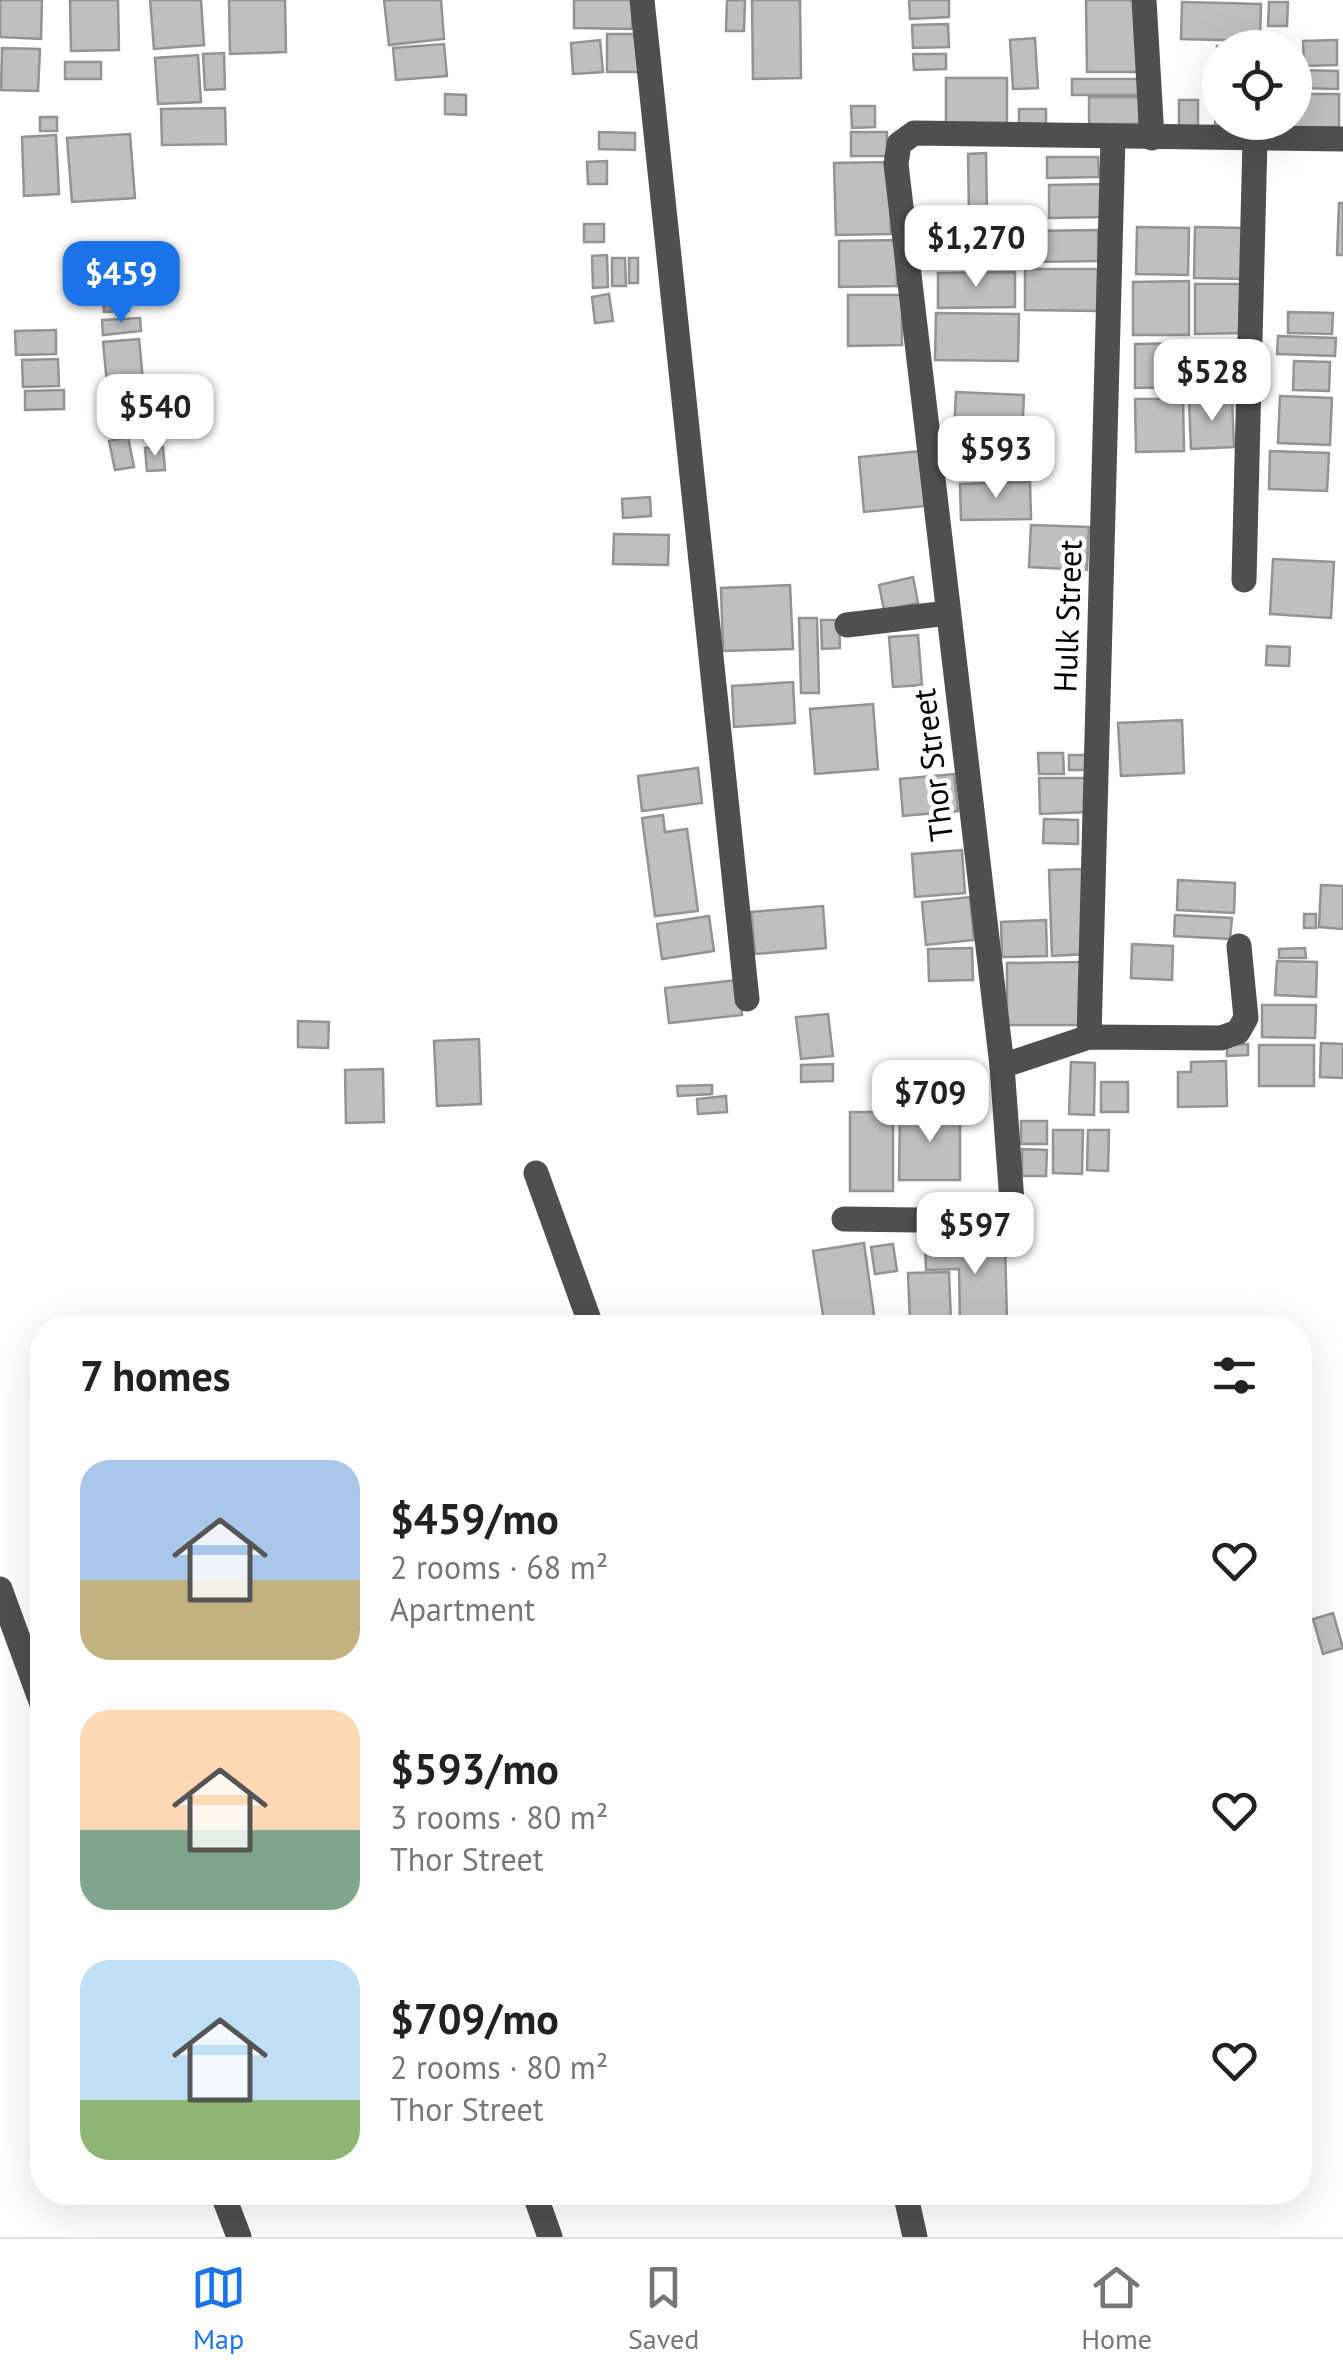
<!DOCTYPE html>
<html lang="en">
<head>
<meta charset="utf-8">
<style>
  body { margin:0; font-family:"PT Sans",sans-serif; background:#f6f6f6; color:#222; height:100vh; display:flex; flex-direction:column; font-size:38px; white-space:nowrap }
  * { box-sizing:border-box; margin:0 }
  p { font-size:32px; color:#767676 }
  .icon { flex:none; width:55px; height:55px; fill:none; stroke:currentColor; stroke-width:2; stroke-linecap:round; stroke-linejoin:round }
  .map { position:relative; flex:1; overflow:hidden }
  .drawer { position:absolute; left:30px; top:1315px; width:1282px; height:890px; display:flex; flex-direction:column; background:#fff; border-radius:40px; box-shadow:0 10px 40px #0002 }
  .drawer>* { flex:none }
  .fabs { position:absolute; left:1202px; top:30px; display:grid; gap:20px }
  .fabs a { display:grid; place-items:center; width:110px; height:110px; border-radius:50%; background:#fff; box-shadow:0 10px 40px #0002; font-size:50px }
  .price { position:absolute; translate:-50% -85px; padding:0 22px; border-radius:20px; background:#fff; color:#222; font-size:32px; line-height:65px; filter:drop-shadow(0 2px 5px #0008) }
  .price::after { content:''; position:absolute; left:50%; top:60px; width:30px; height:22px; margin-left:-15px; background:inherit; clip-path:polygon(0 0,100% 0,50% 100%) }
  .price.current { background:#1a73e8; color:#fff }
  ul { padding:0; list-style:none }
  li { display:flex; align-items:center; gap:30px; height:250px; padding:0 50px }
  li span { display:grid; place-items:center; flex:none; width:280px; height:200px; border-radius:30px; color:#555 }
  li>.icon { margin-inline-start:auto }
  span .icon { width:120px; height:120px; fill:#fffc; stroke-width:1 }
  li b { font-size:42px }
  h2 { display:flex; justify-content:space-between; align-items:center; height:120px; padding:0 50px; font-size:42px }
  .tabs { display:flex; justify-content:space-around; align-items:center; height:140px; border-top:2px solid #e0e0e0; background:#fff; font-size:28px; color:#767676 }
  .tabs a { display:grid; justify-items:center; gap:5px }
  .tabs .current { color:#1a73e8 }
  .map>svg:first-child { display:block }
  .building { fill:#bfbfbf; stroke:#939393; stroke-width:2.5 }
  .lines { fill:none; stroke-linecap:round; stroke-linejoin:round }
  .minor { stroke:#4f4f4f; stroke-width:25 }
  .labels { text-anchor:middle; stroke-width:9; stroke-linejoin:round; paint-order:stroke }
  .street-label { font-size:32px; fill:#000; stroke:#fff }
</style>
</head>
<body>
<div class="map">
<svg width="1343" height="2237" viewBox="0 0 1343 2237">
  <rect width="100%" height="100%" fill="#fff"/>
  <!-- building -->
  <g class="building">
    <path d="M0 0H42L41 39 0 37Z"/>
    <path d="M70 0H118L119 50 71 51Z"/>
    <path d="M150 0H201L204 45 154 49Z"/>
    <path d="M229 0H285L286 52 230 54Z"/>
    <path d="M384 0H441L444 39 389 45Z"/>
    <path d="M574 0H633L632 29 574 28Z"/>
    <path d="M727 0H745L744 31H726Z"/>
    <path d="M752 0H800L801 78 753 79Z"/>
    <path d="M909 0H949V17L910 19Z"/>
    <path d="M1086 0H1140L1141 72H1087Z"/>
    <path d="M1182 2 1261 4 1260 41 1181 39Z"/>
    <path d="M1269 2H1288L1287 26H1268Z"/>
    <path d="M948 24 949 47 913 48 912 25Z"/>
    <rect x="607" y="34" width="34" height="38"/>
    <path d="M1035 38 1038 88 1013 89 1010 40Z"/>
    <path d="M600 40 603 72 573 74 571 43Z"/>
    <path d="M1337 40V65L1304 66 1303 41Z"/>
    <path d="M444 44 447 76 396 80 393 48Z"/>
    <path d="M1217 46 1259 47 1220 48V122H1258L1257 128 1215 127Z"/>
    <path d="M2 48 40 49 38 91 1 90Z"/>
    <path d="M224 53 225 89 205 90 203 54Z"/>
    <path d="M913 54H946V69L914 70Z"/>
    <path d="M198 55 201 102 158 104 155 58Z"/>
    <rect x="65" y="62" width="36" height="17"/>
    <path d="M1295 70 1338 71V89L1295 88Z"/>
    <rect x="946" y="78" width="61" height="47"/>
    <rect x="1072" y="79" width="70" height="16"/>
    <path d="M445 94 466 95V115L445 114Z"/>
    <path d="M1295 94H1339V127L1266 128V122H1295Z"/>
    <rect x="1089" y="97" width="50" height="27"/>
    <rect x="1179" y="100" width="19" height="26"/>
    <path d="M851 106H875V127L852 128Z"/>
    <path d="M225 108 226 144 162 145 161 109Z"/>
    <rect x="1019" y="109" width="27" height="19"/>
    <rect x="40" y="117" width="17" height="14"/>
    <path d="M599 132 635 133V150L599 149Z"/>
    <rect x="851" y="132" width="36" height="24"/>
    <path d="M130 134 135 198 72 202 67 138Z"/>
    <path d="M56 135 59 194 24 196 22 137Z"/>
    <path d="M986 153 987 215H969L968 154Z"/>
    <path d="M1047 157H1098L1099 177 1047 178Z"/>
    <path d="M607 161V184H588L587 162Z"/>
    <path d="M889 162 891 234 836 235 834 163Z"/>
    <path d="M1104 184 1105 217 1049 218V185Z"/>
    <path d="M1339 203H1343V255H1337Z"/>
    <path d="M959 210V234L924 236 923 211Z"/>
    <rect x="584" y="224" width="20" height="18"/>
    <path d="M1137 227 1189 228 1188 275 1136 274Z"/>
    <path d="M1195 227 1247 228 1246 279 1194 278Z"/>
    <path d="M1098 230V261L1029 262V231Z"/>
    <path d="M896 240 897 286 839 287V241Z"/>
    <path d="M607 255 608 287 593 288 592 256Z"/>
    <path d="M612 258H625L626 286H612Z"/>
    <rect x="629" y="258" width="9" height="25"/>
    <path d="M127 267 129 311 104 312 102 268Z"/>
    <path d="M1025 269H1098L1097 311 1025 310Z"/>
    <path d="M1015 272V307L938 308V273Z"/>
    <path d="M1189 281V335H1133V282Z"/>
    <path d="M1195 284H1241V333L1195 334Z"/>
    <path d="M609 294 613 321 595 323 592 297Z"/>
    <path d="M848 295H902V345L848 346Z"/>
    <path d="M1288 312 1333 313 1332 334 1288 333Z"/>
    <path d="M936 313 1019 314 1018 361 935 360Z"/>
    <path d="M140 318 141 331 103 335 102 320Z"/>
    <path d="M56 330V354L16 355 15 331Z"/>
    <path d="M1278 336 1336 338 1335 356 1277 354Z"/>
    <path d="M139 339 143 380 107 384 103 342Z"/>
    <path d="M1196 341H1242V392L1197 393Z"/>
    <path d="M1188 343V387L1135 388V344Z"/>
    <path d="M58 359 59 386 23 387 22 360Z"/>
    <path d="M1294 361 1330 362 1329 391 1293 390Z"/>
    <path d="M64 390V409L25 410V391Z"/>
    <path d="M956 392 1024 395 1022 436 954 433Z"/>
    <path d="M141 393H173L174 422 142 423Z"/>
    <path d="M1280 396 1332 398 1330 445 1278 443Z"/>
    <path d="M1232 398 1234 447 1191 449 1189 400Z"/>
    <path d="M1135 399H1183L1184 451 1136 452Z"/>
    <path d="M128 437 134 467 115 470 109 441Z"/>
    <path d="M953 441 1007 442V478L952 477Z"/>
    <path d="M163 447 165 470 147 471 145 448Z"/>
    <path d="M920 451 925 506 864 512 859 457Z"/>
    <path d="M1270 451 1329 453 1327 491 1269 489Z"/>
    <path d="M1030 482 1031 519 961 520 960 484Z"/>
    <path d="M650 497 651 516 623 518 622 499Z"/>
    <path d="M1031 525 1089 527 1087 570 1029 567Z"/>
    <path d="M614 534 669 535 668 565 613 564Z"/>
    <path d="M1273 559 1334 562 1331 618 1270 614Z"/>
    <path d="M913 577 918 603 884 610 879 585Z"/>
    <path d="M790 585 793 649 723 651 721 588Z"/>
    <path d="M799 618H817L819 693H801Z"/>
    <path d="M821 620H839L840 648 822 649Z"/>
    <path d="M918 635 922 685 893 687 889 637Z"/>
    <path d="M1267 646 1290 647 1289 666 1266 665Z"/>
    <path d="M793 682 795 723 734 727 732 686Z"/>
    <path d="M873 704 878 769 815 774 810 709Z"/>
    <path d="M1182 720 1184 773 1121 776 1118 723Z"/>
    <path d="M1038 753H1063L1064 774H1039Z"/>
    <rect x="1069" y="755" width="20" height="15"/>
    <path d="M698 768 702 803 642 811 638 776Z"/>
    <path d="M954 774 958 811 903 816 900 779Z"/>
    <path d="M1039 778H1088V812L1040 814Z"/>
    <path d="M663 815 665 832 687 829 698 911 655 916 642 818Z"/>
    <path d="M1044 819 1078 820V844L1043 843Z"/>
    <path d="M962 850 965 893 915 897 912 854Z"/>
    <path d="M1083 869 1086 954 1052 956 1049 870Z"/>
    <path d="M1178 880 1235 883 1234 913 1177 910Z"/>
    <path d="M1321 885 1343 886V929L1319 927Z"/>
    <path d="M970 897 974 940 926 945 922 902Z"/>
    <path d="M823 906 826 948 755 954 751 912Z"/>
    <rect x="1304" y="914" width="12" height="14"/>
    <path d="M1175 915 1232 918 1230 939 1174 936Z"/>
    <path d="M709 916 714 951 662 959 657 924Z"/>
    <path d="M1046 920 1047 956 1002 957 1001 922Z"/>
    <path d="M1132 944 1173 946 1172 980 1131 978Z"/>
    <path d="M972 948 973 980 929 981 928 949Z"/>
    <path d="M1305 948 1306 958H1279V949Z"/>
    <path d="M1277 961 1317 962 1316 997 1275 995Z"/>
    <path d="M1081 962V1025H1007V963Z"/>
    <path d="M738 980 742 1015 669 1023 665 988Z"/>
    <path d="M1262 1005H1316L1315 1038 1262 1037Z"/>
    <path d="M828 1014 833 1056 801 1059 796 1017Z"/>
    <path d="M298 1021 329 1022 328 1048 298 1047Z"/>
    <path d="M479 1039 481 1104 437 1106 434 1041Z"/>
    <path d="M1321 1043 1343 1044V1078L1320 1077Z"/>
    <path d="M1248 1044V1055L1227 1056V1045Z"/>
    <rect x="1259" y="1045" width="55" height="41"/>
    <path d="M1226 1061 1227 1106 1178 1107V1072H1191V1062Z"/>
    <path d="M1071 1062 1095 1063 1094 1115 1069 1114Z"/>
    <path d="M833 1064V1081L801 1082V1065Z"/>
    <path d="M383 1069 384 1122 346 1123 345 1070Z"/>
    <rect x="1101" y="1082" width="27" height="30"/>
    <path d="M712 1085V1094L678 1096 677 1086Z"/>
    <path d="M726 1096 727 1112 698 1114 697 1099Z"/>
    <path d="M900 1109H960V1180H899Z"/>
    <rect x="850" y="1112" width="43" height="79"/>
    <rect x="1021" y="1121" width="26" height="23"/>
    <path d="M1053 1130H1083L1082 1174 1053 1173Z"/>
    <path d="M1088 1130H1109L1108 1171 1087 1170Z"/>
    <path d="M1022 1149 1047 1150 1046 1176H1022Z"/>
    <path d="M1005 1241 1007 1322 960 1323 959 1269 926 1270 925 1242Z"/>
    <path d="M864 1243 875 1322 825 1328 813 1251Z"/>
    <path d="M893 1244 897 1271 875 1274 871 1247Z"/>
    <path d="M949 1272 951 1321 910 1322 908 1273Z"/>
    <path d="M1333 1613 1343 1648 1323 1654 1313 1619Z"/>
  </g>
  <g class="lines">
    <!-- minor -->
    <g class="minor">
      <path d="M642 0 747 999"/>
      <path d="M1144 0 1152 138"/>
      <path d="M1244 580 1255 140"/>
      <path d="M847 625 948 613"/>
      <path d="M1089 1037 1113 137"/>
      <path d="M1002 1066 1089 1037 1221 1038 1238 1032 1246 1018 1239 946"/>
      <path d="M536 1173 592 1328"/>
      <path d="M844 1219 991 1221 1006 1215 1012 1202 1002 1066 896 164 899 144 914 133 1343 139"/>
      <path d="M0 1589 42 1704"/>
      <path d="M222 2192 239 2237"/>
      <path d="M534 2192 550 2237"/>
      <path d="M905 2192 915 2237"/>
    </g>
  </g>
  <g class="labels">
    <!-- street labels -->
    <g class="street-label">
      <text transform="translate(1068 616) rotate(-88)" y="11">Hulk Street</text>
      <text transform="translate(933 765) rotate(-97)" y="11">Thor Street</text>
    </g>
  </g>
</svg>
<div class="fabs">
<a><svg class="icon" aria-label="locate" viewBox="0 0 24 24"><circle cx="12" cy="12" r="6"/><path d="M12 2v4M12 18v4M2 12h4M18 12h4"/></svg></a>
</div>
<b class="price" style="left:976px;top:290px">$1,270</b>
<b class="price current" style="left:121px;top:326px">$459</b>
<b class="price" style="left:1212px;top:424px">$528</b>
<b class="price" style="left:155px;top:459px">$540</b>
<b class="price" style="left:996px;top:501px">$593</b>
<b class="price" style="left:930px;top:1145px">$709</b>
<b class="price" style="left:975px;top:1277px">$597</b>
<section class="drawer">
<h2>7 homes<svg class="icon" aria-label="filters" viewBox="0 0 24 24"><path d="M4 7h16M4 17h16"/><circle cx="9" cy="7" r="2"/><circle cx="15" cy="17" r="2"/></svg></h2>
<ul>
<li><span style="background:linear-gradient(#a9c7e8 60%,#c2b280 0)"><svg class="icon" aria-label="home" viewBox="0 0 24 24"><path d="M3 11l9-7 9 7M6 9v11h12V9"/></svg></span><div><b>$459/mo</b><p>2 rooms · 68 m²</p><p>Apartment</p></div><svg class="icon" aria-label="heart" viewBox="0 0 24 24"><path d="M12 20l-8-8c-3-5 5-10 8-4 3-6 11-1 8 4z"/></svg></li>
<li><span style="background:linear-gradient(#ffd9b3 60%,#7fa58c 0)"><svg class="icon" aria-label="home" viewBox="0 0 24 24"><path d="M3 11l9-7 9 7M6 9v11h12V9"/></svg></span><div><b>$593/mo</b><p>3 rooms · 80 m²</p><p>Thor Street</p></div><svg class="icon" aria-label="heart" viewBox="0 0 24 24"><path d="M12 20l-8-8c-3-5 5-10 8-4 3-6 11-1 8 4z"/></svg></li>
<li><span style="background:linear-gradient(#bfe0f5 70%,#8fb573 0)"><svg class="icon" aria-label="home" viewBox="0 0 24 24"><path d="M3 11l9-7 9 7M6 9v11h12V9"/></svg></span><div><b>$709/mo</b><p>2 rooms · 80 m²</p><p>Thor Street</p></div><svg class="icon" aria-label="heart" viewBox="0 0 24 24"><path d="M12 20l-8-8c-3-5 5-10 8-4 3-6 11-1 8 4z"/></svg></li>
</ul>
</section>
</div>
<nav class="tabs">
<a class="current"><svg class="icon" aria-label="map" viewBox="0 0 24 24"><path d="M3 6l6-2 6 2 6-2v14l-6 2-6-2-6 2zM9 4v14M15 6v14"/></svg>Map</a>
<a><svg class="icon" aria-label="saved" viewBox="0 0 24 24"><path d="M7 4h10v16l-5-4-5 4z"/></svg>Saved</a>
<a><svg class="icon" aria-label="home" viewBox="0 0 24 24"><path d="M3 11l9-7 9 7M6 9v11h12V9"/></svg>Home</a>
</nav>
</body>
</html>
